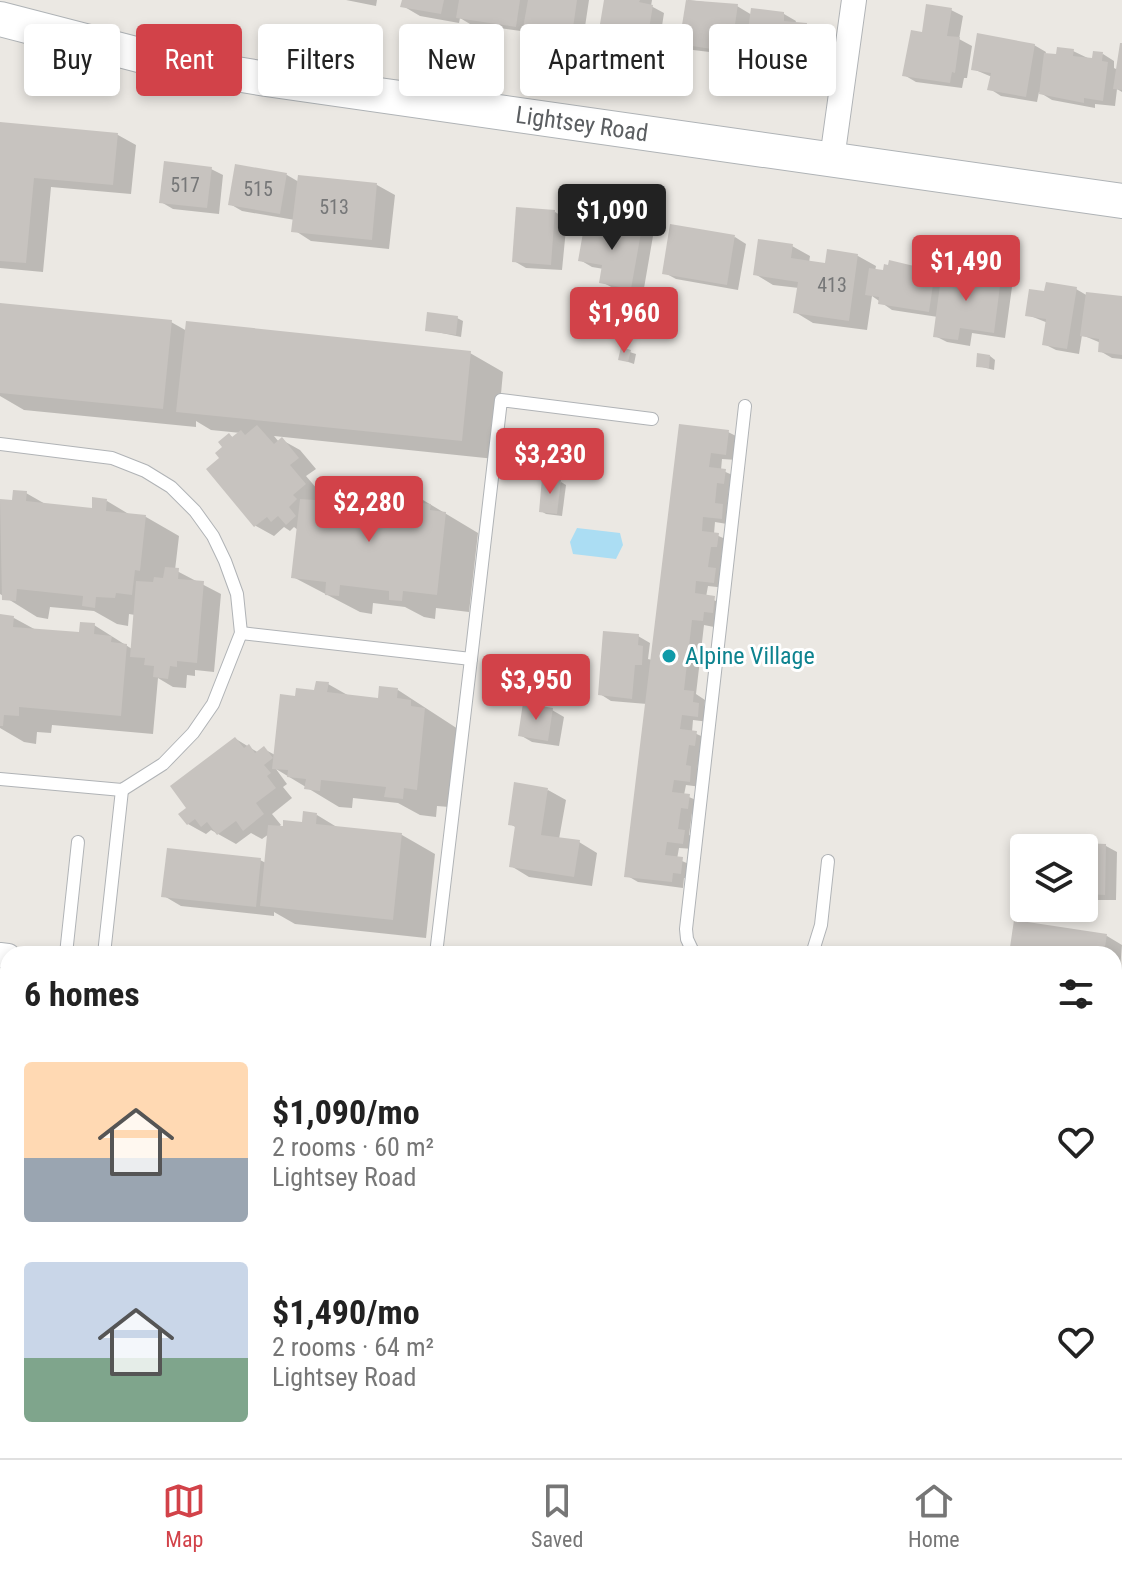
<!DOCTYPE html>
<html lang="en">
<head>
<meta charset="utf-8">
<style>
  body { margin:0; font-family:"Roboto Condensed",sans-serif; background:#f6f6f6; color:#222; height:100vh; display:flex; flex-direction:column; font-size:30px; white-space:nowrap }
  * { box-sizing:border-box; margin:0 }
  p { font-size:26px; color:#767676 }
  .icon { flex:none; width:44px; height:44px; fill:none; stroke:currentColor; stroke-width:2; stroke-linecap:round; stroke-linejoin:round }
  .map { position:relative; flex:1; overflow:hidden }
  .details { position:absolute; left:0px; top:946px; width:1122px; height:512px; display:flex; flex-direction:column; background:#fff; border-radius:24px 24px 0 0; box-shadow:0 4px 12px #0003 }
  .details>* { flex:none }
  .hud { position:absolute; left:24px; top:24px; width:1074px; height:72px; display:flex; gap:16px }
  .buttons { position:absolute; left:1010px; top:834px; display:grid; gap:16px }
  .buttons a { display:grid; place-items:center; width:88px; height:88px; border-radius:8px; background:#fff; box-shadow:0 4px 12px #0003; font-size:40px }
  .price { position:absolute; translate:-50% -68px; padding:0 18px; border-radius:8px; background:#d24249; color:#fff; font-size:26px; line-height:52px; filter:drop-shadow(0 2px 4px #0008) }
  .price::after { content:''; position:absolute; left:50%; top:48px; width:24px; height:18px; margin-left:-12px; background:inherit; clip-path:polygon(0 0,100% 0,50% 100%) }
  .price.selected { background:#222; color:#fff }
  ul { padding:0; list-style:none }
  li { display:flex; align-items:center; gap:24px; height:200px; padding:0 24px }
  li span { display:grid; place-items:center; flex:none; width:224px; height:160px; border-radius:8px; color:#555 }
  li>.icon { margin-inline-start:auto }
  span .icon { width:96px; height:96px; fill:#fffc; stroke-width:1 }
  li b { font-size:34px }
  h2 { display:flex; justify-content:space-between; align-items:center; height:96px; padding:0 24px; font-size:34px }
  .pill { padding:0 28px; border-radius:8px; background:#fff; box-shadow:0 4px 12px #0003; font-size:28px; line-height:72px }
  .pill.selected { background:#d24249; color:#fff }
  .tabs { display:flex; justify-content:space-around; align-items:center; height:112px; border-top:2px solid #e0e0e0; background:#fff; font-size:22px; color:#767676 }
  .tabs a { display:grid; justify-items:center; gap:4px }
  .tabs .selected { color:#d24249 }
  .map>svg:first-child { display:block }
  .water { fill:#abddf3 }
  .shadow { fill:#0003 }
  .building { fill:#c7c3bf }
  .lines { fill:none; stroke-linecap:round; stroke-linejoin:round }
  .lane-casing { stroke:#b0b3b6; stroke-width:14 }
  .street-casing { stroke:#b0b3b6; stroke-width:26 }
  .secondary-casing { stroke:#afb3b6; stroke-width:36 }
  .lane { stroke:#fff; stroke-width:12 }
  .street { stroke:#fff; stroke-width:24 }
  .secondary { stroke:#fff; stroke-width:34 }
  .culture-dot { fill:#0f9aa8; stroke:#fff; stroke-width:3 }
  .labels { text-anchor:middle; stroke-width:6; stroke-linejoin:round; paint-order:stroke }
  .number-label { font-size:20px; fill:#767778 }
  .street-label { font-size:24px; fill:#5b5e61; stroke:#fff }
  .culture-label { font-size:24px; fill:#0d838f; stroke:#fff; text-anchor:start }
</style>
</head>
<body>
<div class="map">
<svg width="1122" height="1458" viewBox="0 0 1122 1458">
  <rect width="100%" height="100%" fill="#ebe8e3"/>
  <!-- water -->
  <path class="water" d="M577 528 620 533 623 545 616 559 573 554 570 542Z"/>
  <!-- shadow -->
  <g class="shadow">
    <path d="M346 0H377L376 6Z"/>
    <path d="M404 0H589L583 40 537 33 528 28V32L470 24 460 18 459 23 420 16 403 6Z"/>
    <path d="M606 0H652L651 6 664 13 658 52 608 43 596 36 600 32Z"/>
    <path d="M688 0 737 6 752 15 784 14 796 21 795 24 806 25 818 32 813 72 758 65 743 56 693 50 682 43Z"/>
    <path d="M951 10 963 16 959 39 972 46 967 78H964L962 88 916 82 904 75 923 34Z"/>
    <path d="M1034 45 1046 52 1045 55 1058 57 1073 51 1094 61 1103 54 1114 61V68L1118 70 1122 45V92L1117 89 1115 106 1095 104V108L1052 100 1039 92 1037 102 1001 96 990 89 992 77 973 69Z"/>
    <path d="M0 124 118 135 136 145 131 194 51 187 43 272 0 268Z"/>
    <path d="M237 166 287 175 299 182 377 185 395 195 389 249 311 241 294 230 295 220 242 211 230 204Z"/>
    <path d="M211 169 223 175 219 214 173 209 161 202Z"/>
    <path d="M555 212 567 219 562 270 526 268 514 261Z"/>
    <path d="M641 229 653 236 643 294 613 288 602 282 604 269 592 267 580 260 606 233Z"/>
    <path d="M735 237 746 244 738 290 676 279 665 273Z"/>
    <path d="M792 246 810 256 809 263 826 265 828 252 858 256 876 266 875 271 934 273 943 278 987 273 1012 287 1005 338 972 333 970 346 947 342 935 336 938 317 892 310 872 296 867 330 813 323 795 312 799 288 773 285 755 274Z"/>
    <path d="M1076 289 1088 296 1122 300V359L1112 358 1100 351 1101 343 1082 335 1079 354 1056 350 1044 344 1048 323 1028 315 1046 294Z"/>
    <path d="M0 305 171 322 187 331 470 353 503 372 495 459 274 436 279 442 282 440 300 450 316 469 306 476 324 497 336 498 349 488 370 501 400 504 413 494 478 533 469 612 436 608 435 619 424 617 405 607 373 603 372 614 360 612 293 577 298 530 294 527 290 531 284 527 274 536 256 526 208 469 222 458 229 435 234 438 241 433 211 430 196 421V427L24 410 0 396Z"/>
    <path d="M457 318 463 321 461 337 427 330Z"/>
    <path d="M623 350 636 354 634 364 620 359Z"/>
    <path d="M990 356 995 360 994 370 978 366Z"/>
    <path d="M680 426 728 432 740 438 737 460 722 459 721 470 737 477 735 489H729L727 508 734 513 733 525 715 522 714 534 730 541 728 553 722 552 720 572 727 576 726 588 708 586 706 597 726 605 714 627 704 625 696 694 705 700 704 708 711 712 709 722 693 720 692 732 708 739 706 751 700 750 697 771 703 774 701 787 686 785 684 795 701 802 699 814 692 813 689 835 696 838 694 849 679 848 677 859 694 866 692 879 684 878 683 888 638 882 626 875 647 704 611 701 600 694 638 636 650 643 648 659 652 660Z"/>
    <path d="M561 482 566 485 562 516 546 514 541 511Z"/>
    <path d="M26 493 47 505 93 510 107 501 132 516 146 517 179 536 175 570 221 594 214 672 195 670V676L187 675 186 688 173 687 158 678 153 734 52 725 51 733 37 732 36 744 24 742 0 728V627L14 618 36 630 81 634 94 625 132 649 135 615 129 614 128 626 117 624 94 611 50 607 48 619 37 617 0 594V501L14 502Z"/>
    <path d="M328 684 351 697 380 700 398 690 458 729 449 807 437 806 436 817 420 815 398 803 353 798 352 808 339 807 276 769 287 784 283 787 292 798 272 814 281 825 277 828 304 824 317 815 340 829 402 835 435 854 426 938 295 924 274 912V916L181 906 164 896 260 860 266 863 269 834 262 839 251 833 236 844 211 830 206 834 188 824 189 809 236 739 259 753 264 749 275 755 297 698 316 692Z"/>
    <path d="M552 710 564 717 559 746 532 742 520 735Z"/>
    <path d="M548 790 566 800 559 839 579 842 597 853 592 886 529 877 511 866 517 828 510 824Z"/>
    <path d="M1106 846 1117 852 1116 900H1084V848H1061Z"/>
    <path d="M1107 936 1122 945 1118 993H1114V954H1011Z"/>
    <path d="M0 1140 8 1145V1245L0 1246Z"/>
    <path d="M0 1270 8 1271V1336L0 1335Z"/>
    <path d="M577 1450H622L612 1458H584Z"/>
    <path d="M744 1450H786L793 1458H751Z"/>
  </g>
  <!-- building -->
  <g class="building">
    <path d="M402 0H444L441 14 400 7Z"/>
    <path d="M459 0H520L516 27 456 18Z"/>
    <path d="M528 0H577L572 35 523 28Z"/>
    <path d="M604 0H640L639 2 653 5 646 47 594 37 595 29 599 30Z"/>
    <path d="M686 0 738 4 731 52 679 44Z"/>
    <path d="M926 4 952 8 947 36 960 37 955 73 952 72 950 83 902 76 911 30 922 32Z"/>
    <path d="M751 8 784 12V21L807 23 802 66 744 59Z"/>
    <path d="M977 33 1035 44 1026 97 987 90 991 73 971 70Z"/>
    <path d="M1120 43H1122V90L1113 89Z"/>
    <path d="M1057 47 1074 49 1073 56 1092 58 1093 51 1103 52 1102 61 1108 62 1103 101 1084 98V103L1039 94 1044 53 1056 54Z"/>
    <path d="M0 122 118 133 113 185 34 178 26 263 0 261Z"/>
    <path d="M164 161 212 167 207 208 159 203Z"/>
    <path d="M235 164 287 173 280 214 228 205Z"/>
    <path d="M298 175 377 183 372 240 291 232Z"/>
    <path d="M516 207 555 210 551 265 512 262Z"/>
    <path d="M606 220 642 227 631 289 599 283 602 265 578 261 584 227 604 230Z"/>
    <path d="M670 224 735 235 727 285 662 274Z"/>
    <path d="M758 239 793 244 791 258 825 263 827 249 858 254 849 321 793 313 798 282 753 275Z"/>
    <path d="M889 260 935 271 929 312 878 304 879 297 865 295 869 268 883 270 884 264 888 265Z"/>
    <path d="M972 268 987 271 986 276 1001 278 994 333 960 328 958 340 933 337 942 270 971 274Z"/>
    <path d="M1046 282 1077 287 1067 349 1042 345 1046 319 1025 316 1029 289 1044 291Z"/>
    <path d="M1086 292 1122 296V355L1098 352 1099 339 1080 336Z"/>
    <path d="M0 303 172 320 163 409 0 393Z"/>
    <path d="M427 312 458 316 456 335 425 331Z"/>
    <path d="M186 321 471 351 462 441 176 412Z"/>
    <path d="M621 347 631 350 628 362 618 360Z"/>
    <path d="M977 353 990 355 989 368 976 367Z"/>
    <path d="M679 424 729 430 726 455 711 453 709 467 726 469 724 484 717 483 715 503 723 504 722 519 703 517 702 531 719 533 717 547H711L708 567 716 568 714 583 696 581 695 593 715 596 713 613 704 612 703 621 692 620 684 690 694 691 693 702 699 703 698 717 682 715 680 729 697 731 695 746 689 745 686 765 691 766 690 782 674 780 672 792 690 794 688 809 681 808 678 829 685 830 683 844 667 842 665 855 683 857 681 874 673 873 672 882 624 877Z"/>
    <path d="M257 425 274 444 282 437 299 458 290 465 306 484 293 495 297 499 289 507 296 516 286 525 278 516 271 522 267 517 254 527 206 469 219 458 215 453 222 447 218 442 229 433 232 437 241 430 245 435Z"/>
    <path d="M542 478 561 480 557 514 539 512Z"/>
    <path d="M336 485 350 486 349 496 398 502 400 490 413 492 412 502 431 504 430 510 446 512 437 595 403 591 402 601 389 600V591L340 585 339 596 325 595 326 582 291 578 300 499 315 500 316 494 335 496Z"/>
    <path d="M13 490 27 491 26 501 92 508V497L107 499 106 511 146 515 140 571 135 570 132 595 116 593 115 598 96 597 95 608 82 606 83 596 17 589 16 601 2 600 0 499 12 500Z"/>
    <path d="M165 567 179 568 178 579 204 581 197 663 177 661V667L170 666 168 679 153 677 154 666 144 665 145 658 130 657 136 581 153 582 154 577 163 578Z"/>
    <path d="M0 614 14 616 13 627 79 632 80 622 95 623 94 634 112 636 111 642 127 644 121 716 19 707V716L4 715 3 726H0Z"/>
    <path d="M603 631 639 634 638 645 643 646 642 665H635L632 699 598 695Z"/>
    <path d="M316 681 329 682 327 692 378 698 379 686 398 688 397 698 411 700V706L425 708 417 790 404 788 403 799 384 797 386 787 321 780 320 791 304 789 306 779 287 777 288 770 272 769 280 694 295 696 296 688 314 690Z"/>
    <path d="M523 703 553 708 548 741 518 736Z"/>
    <path d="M235 737 244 748 249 744 255 753 264 746 273 758 264 765 271 773 267 776 276 788 256 803 264 814 243 831 236 821 217 835 207 822 201 827 195 819 187 825 178 814 186 808 170 786Z"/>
    <path d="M514 782 548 788 541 835 580 840 574 877 509 867 515 826 508 825Z"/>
    <path d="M303 811 317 813 316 824 402 833 393 920 260 906 268 825 283 826V820L302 822Z"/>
    <path d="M1059 842 1106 844 1105 895 1084 894V848H1059Z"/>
    <path d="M167 848 261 858 256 907 161 897Z"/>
    <path d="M1014 920 1107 934 1104 954H1009Z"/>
    <path d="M0 1194 8 1229V1232L0 1233Z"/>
    <path d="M0 1270H8V1329L0 1328Z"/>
    <path d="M741 1450H782L785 1453 779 1458H748Z"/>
    <path d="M853 1452 892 1456V1458H852Z"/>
  </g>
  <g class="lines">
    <defs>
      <g id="lane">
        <path d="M0 444 112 458 145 471 171 487 195 511 213 536 225 561 237 594 241 633 213 704 193 733 163 764 122 790 0 779"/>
        <path d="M241 633 471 659 501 400 652 419"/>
        <path d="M66 954 78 842"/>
        <path d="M104 954 122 790"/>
        <path d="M436 954 471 659"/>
        <path d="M694 954 687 939 686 929 745 406"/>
        <path d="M812 954 821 925 828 861"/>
        <path d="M0 1384 8 1385"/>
      </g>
      <g id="street">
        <path d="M832 159 854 0"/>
        <path d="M0 955 8 956"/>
        <path d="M1114 1065 1122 1066"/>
      </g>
      <g id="secondary">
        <path id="s1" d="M0 19 170 63 266 79 1122 201"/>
      </g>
    </defs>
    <!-- lane casing -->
    <use href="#lane" class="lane-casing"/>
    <!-- street casing -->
    <use href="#street" class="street-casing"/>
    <!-- secondary casing -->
    <use href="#secondary" class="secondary-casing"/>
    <!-- lane -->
    <use href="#lane" class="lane"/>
    <!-- street -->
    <use href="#street" class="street"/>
    <!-- secondary -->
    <use href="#secondary" class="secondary"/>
  </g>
  <!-- markers -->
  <circle class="culture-dot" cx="669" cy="656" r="8"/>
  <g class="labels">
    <!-- number labels -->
    <g class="number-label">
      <text x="185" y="192">517</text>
      <text x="258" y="196">515</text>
      <text x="334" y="214">513</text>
      <text x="832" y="292">413</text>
    </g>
    <!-- street labels -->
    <g class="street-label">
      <text dy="8" stroke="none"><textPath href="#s1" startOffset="592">Lightsey Road</textPath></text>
    </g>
    <!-- culture labels -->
    <g class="culture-label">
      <text x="685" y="664">Alpine Village</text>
    </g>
  </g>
</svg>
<div class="buttons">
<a><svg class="icon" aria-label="layers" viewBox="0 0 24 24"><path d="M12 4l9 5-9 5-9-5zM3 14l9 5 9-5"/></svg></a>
</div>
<b class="price selected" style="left:612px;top:252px">$1,090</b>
<b class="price" style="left:966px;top:303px">$1,490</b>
<b class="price" style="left:624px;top:355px">$1,960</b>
<b class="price" style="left:550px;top:496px">$3,230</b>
<b class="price" style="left:369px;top:544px">$2,280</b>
<b class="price" style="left:536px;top:722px">$3,950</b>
<div class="hud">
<a class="pill">Buy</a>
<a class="pill selected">Rent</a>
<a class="pill">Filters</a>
<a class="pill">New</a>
<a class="pill">Apartment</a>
<a class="pill">House</a>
</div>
<section class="details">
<h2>6 homes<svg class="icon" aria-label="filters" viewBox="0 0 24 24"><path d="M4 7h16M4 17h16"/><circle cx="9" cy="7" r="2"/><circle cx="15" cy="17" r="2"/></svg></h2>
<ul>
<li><span style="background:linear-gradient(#ffd9b3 60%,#9aa5b1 0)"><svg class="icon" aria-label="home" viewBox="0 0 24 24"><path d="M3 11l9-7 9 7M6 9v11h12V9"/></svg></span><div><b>$1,090/mo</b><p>2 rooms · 60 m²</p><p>Lightsey Road</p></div><svg class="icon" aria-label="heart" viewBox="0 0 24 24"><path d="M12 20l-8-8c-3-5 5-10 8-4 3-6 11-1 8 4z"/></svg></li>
<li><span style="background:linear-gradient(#c9d6e8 60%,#7fa58c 0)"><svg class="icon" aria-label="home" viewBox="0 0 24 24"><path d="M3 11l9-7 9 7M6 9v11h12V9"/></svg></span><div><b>$1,490/mo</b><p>2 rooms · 64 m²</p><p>Lightsey Road</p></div><svg class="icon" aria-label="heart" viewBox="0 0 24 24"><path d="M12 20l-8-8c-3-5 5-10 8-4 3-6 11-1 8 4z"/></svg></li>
</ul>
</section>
</div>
<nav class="tabs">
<a class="selected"><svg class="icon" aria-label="map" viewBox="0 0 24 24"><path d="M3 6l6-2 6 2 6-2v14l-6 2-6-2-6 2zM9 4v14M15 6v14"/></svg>Map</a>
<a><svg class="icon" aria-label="saved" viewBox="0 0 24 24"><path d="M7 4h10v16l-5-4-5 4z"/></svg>Saved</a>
<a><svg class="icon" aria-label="home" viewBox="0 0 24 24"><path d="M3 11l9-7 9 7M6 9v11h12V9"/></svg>Home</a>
</nav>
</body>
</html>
